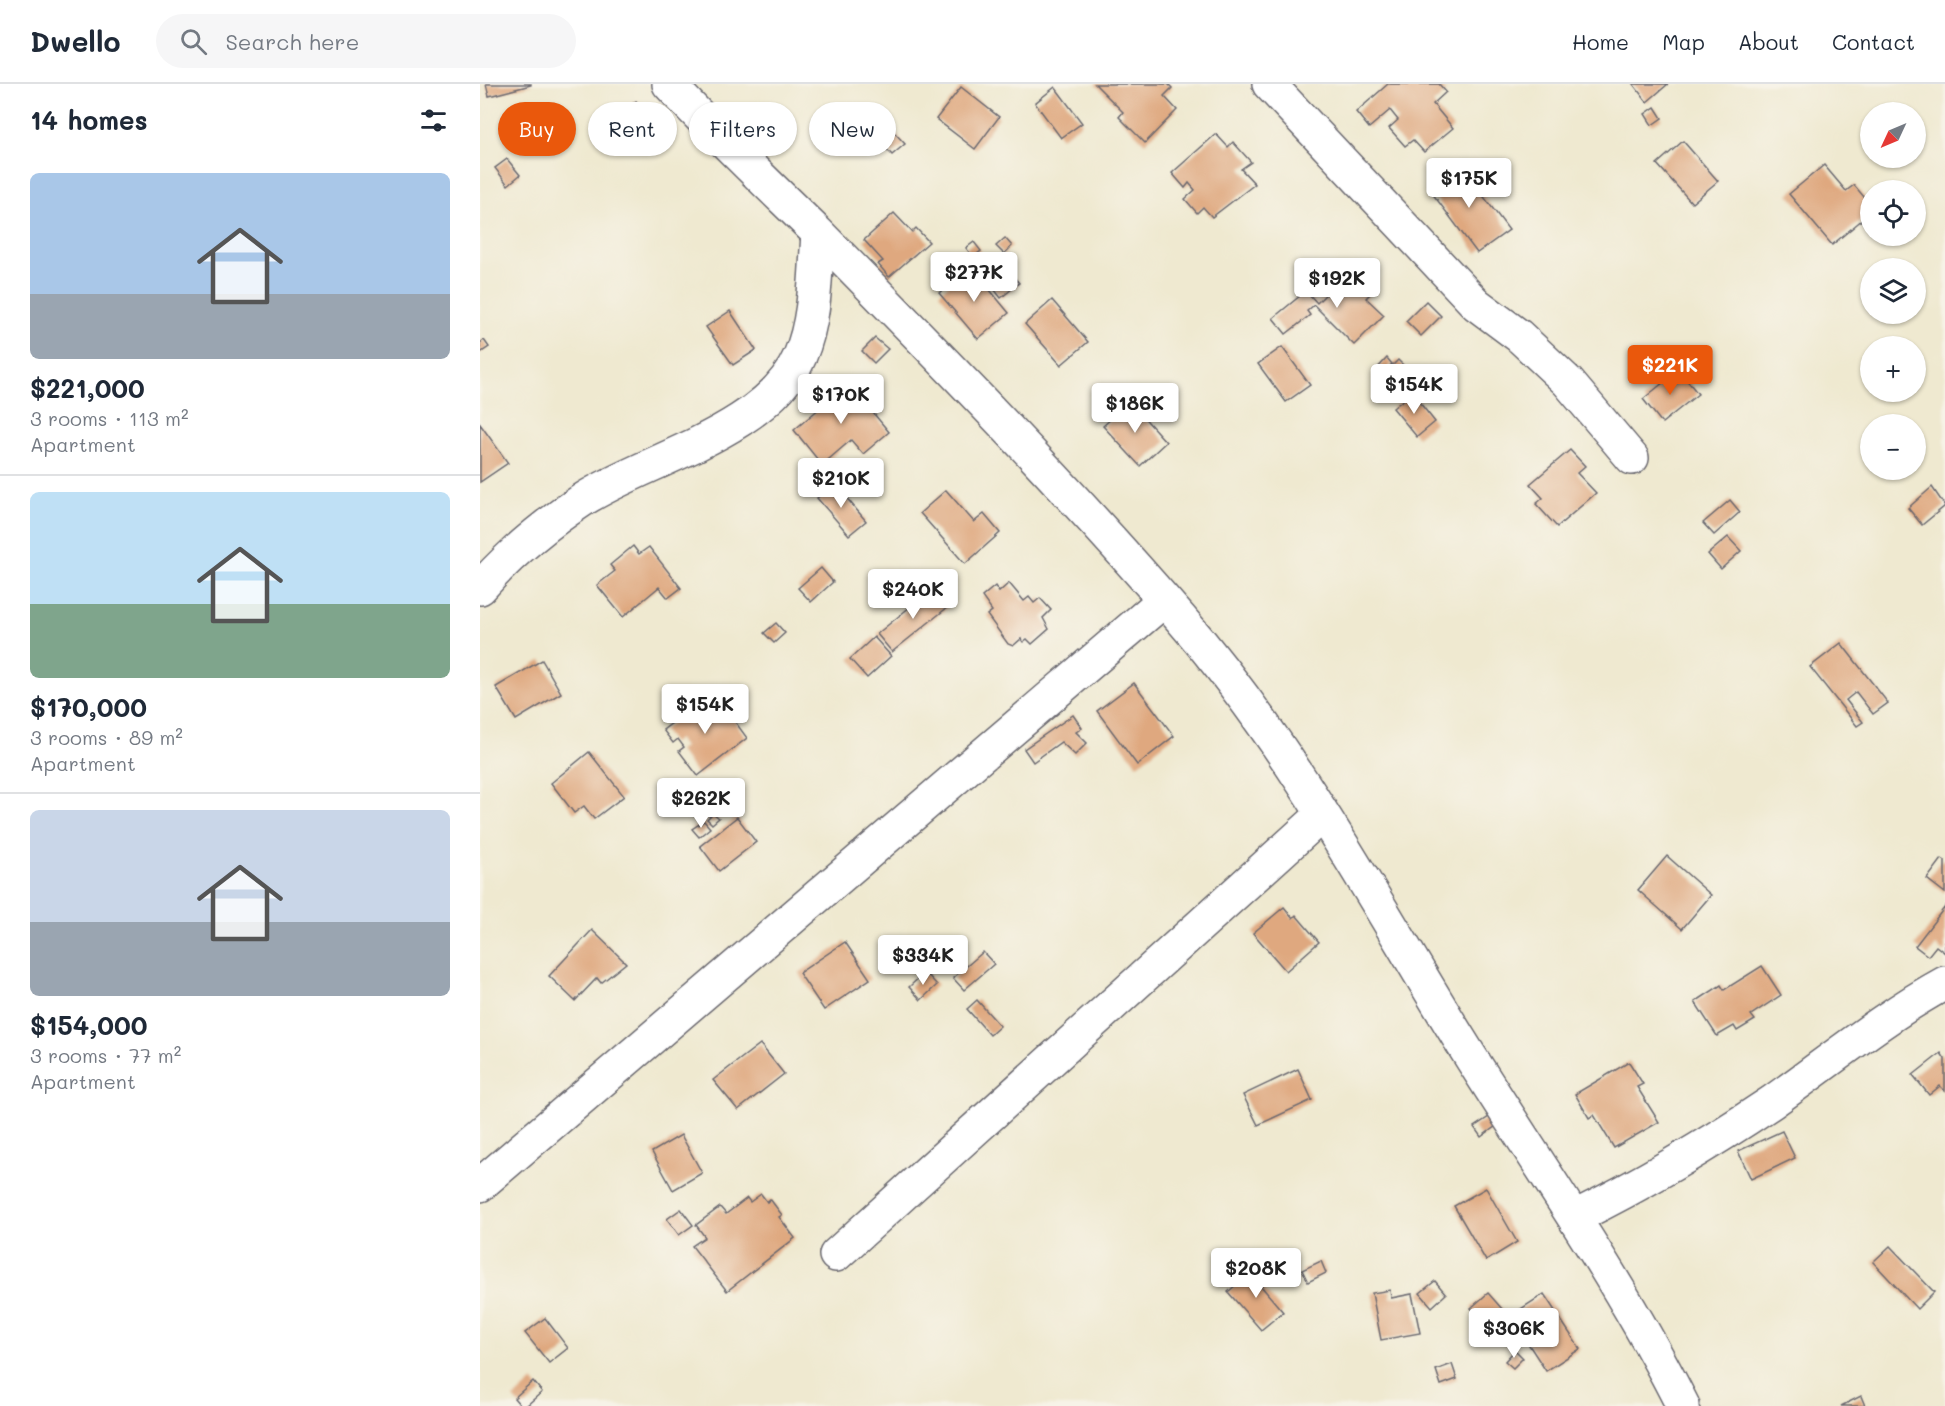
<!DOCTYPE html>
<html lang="en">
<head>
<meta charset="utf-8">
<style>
  body { margin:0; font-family:Mali,sans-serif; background:#f6f6f7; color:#1f2937; height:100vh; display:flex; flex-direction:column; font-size:22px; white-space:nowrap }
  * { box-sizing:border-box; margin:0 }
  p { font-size:20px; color:#747a83 }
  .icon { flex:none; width:33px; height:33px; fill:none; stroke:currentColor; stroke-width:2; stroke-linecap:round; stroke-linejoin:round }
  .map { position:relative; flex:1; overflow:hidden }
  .panel { display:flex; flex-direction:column; background:#fff; width:480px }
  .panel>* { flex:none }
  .top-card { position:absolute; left:18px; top:18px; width:570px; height:54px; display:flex; gap:12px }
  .needle { width:39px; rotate:226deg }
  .buttons { position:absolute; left:1380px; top:18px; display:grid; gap:12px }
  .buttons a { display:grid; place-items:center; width:66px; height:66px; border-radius:50%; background:#fff; box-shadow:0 2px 4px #0004; font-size:30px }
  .price { position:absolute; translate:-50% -51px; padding:0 14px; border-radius:6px; background:#fff; color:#222; font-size:20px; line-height:39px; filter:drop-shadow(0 2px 3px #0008) }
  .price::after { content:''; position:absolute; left:50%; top:36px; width:18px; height:14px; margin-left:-9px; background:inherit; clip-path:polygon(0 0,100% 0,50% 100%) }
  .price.current { background:#ea580c; color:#fff }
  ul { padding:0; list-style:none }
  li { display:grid; align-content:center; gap:12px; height:318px; padding:0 30px }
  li+li { border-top:2px solid #e0e1e3 }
  li span { display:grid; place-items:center; height:186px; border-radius:9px; color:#555 }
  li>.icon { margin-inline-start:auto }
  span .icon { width:108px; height:108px; fill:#fffc; stroke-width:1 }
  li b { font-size:26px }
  h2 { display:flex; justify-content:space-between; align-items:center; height:72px; padding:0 30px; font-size:26px }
  .tag { padding:0 21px; border-radius:27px; background:#fff; box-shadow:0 2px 4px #0004; font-size:21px; line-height:54px }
  .tag.current { background:#ea580c; color:#fff }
  header { display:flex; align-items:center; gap:36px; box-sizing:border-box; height:84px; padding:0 30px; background:#fff; border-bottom:2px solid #e0e1e3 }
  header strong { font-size:28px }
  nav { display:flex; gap:33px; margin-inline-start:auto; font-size:21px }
  .search { width:420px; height:54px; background:#f6f6f7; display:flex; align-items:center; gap:15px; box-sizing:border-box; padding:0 21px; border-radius:33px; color:#747a83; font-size:22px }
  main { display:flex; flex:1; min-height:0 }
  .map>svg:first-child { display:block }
  .building { fill:#dfa87f }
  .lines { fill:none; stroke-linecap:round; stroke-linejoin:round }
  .minor-casing { stroke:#6a686f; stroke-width:36 }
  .minor { stroke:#fff; stroke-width:33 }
</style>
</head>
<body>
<header>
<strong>Dwello</strong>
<div class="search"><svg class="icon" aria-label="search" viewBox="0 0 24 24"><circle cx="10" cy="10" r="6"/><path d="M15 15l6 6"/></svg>Search here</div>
<nav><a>Home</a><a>Map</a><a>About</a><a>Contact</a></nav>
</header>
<main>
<section class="panel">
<h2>14 homes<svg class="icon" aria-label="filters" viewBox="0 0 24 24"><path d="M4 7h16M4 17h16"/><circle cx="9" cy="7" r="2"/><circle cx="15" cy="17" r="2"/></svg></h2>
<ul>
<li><span style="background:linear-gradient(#a9c7e8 65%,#9aa5b1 0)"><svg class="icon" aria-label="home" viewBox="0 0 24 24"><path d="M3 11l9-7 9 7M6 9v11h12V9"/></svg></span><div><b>$221,000</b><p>3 rooms · 113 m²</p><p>Apartment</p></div></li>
<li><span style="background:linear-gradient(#bfe0f5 60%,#7fa58c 0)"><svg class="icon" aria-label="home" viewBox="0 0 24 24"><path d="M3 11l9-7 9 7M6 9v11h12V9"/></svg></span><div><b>$170,000</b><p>3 rooms · 89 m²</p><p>Apartment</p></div></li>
<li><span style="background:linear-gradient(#c9d6e8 60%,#9aa5b1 0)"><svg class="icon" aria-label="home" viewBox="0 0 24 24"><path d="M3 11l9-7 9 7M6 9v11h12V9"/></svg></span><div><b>$154,000</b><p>3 rooms · 77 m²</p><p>Apartment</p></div></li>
</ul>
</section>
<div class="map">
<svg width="1465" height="1322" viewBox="0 0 1465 1322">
  <rect width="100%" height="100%" fill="#f7f3e8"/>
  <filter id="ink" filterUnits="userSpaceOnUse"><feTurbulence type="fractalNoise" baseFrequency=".0167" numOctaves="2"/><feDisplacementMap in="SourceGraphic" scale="12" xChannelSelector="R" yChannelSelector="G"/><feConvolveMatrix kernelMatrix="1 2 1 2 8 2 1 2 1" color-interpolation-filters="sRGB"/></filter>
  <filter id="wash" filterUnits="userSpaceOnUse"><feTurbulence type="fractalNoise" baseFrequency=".008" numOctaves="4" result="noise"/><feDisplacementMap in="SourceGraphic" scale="24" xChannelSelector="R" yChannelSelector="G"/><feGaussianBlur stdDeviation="1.35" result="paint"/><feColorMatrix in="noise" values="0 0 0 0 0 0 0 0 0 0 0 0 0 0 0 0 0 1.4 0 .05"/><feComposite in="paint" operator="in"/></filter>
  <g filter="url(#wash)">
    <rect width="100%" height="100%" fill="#efe9d0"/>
    <g id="blocks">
      <!-- building -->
      <g class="building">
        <path d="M6 0H51V1L9 12Z"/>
        <path d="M615 0H688L692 4 684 12 697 26 665 59 639 33 643 28Z"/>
        <path d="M908 0H959L966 8 953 20 973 44 944 68 933 56 925 62 909 44 918 36 910 26 889 44 876 28Z"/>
        <path d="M1153 0H1188L1167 18Z"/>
        <path d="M481 3 519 33 495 65 456 35Z"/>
        <path d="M575 3 602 39 581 54 555 19Z"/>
        <path d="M156 17 177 39 160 54 140 32Z"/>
        <path d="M1175 23 1182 34 1172 41 1165 30Z"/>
        <path d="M402 35 425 60 412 71 389 46Z"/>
        <path d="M736 50 748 63 753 58 771 78 761 85 775 100 732 133 723 123 717 129 705 115 715 106 709 99 705 104 692 89Z"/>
        <path d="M1203 57 1238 97 1212 119 1177 80Z"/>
        <path d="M27 75 40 91 28 101 15 84Z"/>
        <path d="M980 81 1029 146 997 169 949 105Z"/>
        <path d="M1344 81 1366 107 1374 101 1390 120V129L1352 161 1309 110Z"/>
        <path d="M414 129 432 148 436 144 449 158 409 193 398 180 403 177 384 156Z"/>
        <path d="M525 154 532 162 524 170 516 162Z"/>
        <path d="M494 158 501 167 493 173 486 164Z"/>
        <path d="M508 180 514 188 523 181 539 199 521 214 500 187Z"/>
        <path d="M490 182 529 229 498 255 459 209Z"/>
        <path d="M870 186 892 208 886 214 904 231 874 261 834 221 827 227 830 231 806 250 793 234 826 207 837 219Z"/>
        <path d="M572 216 608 258 581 281 545 240Z"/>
        <path d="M946 217 961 232 941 252 926 237Z"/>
        <path d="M250 227 276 266 253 281 226 243Z"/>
        <path d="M395 254 408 265 394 279 382 267Z"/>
        <path d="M4 256 9 263 0 269V259Z"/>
        <path d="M802 263 830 301 806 318 778 280Z"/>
        <path d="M907 274 912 280 900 292 895 287Z"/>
        <path d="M918 276 925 283 920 289 912 282Z"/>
        <path d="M1199 286 1218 310 1182 339 1163 315Z"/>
        <path d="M911 287 918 295 912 301 905 293Z"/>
        <path d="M352 299 360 308 369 300 409 348 383 370 371 356 342 381 314 346 347 318 340 309Z"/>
        <path d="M932 309 955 338 937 353 913 324Z"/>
        <path d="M650 318 686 358 660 382 623 342Z"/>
        <path d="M0 340 28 379 0 398Z"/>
        <path d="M1090 366 1105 382 1097 389 1116 409 1077 443 1056 420 1063 414 1050 400Z"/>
        <path d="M354 399 386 437 369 451 337 414Z"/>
        <path d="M1452 403 1465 422 1442 441 1428 424Z"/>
        <path d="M466 406 494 438 504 430 520 449 485 480 440 429Z"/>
        <path d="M1250 416 1260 428 1234 451 1223 439Z"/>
        <path d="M1248 453 1261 467 1241 485 1228 470Z"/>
        <path d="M153 462 159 470 169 463 201 504 188 514 179 503 143 533 117 501 135 487 130 481Z"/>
        <path d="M341 484 353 498 331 518 318 504Z"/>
        <path d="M529 499 544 517 549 513 554 519 560 514 571 526 563 534 569 545 552 560 547 555 543 558 541 555 533 562 528 560 507 531 512 527 502 513 515 502 519 508Z"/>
        <path d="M453 504 468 523 412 568 397 550Z"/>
        <path d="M296 539 305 549 294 559 284 549Z"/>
        <path d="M394 553 411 572 387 594 370 575Z"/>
        <path d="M1361 559 1408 619 1393 630 1376 608 1366 616 1383 638 1377 642 1330 583Z"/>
        <path d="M62 576 81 609 36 636 16 603Z"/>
        <path d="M654 599 694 652 657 681 617 627Z"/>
        <path d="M221 617 228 626 240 617 267 654 218 692 199 667 204 663 198 655 193 659 183 646Z"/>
        <path d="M593 631 602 644 596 648 607 659 595 671 581 658 553 678 544 665Z"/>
        <path d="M109 668 144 712 114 735 104 722 94 729 71 699Z"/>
        <path d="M233 729 239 734 232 740 227 735Z"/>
        <path d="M257 733 276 758 239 787 220 762Z"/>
        <path d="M224 737 230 744 219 753 212 745Z"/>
        <path d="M1187 772 1231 811 1202 845 1158 806Z"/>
        <path d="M1462 775 1465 777V809L1447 795Z"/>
        <path d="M804 823 813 834 816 831 839 858 806 887 773 849Z"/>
        <path d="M1465 823V869L1456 862 1448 872 1435 862Z"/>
        <path d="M112 846 146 879 121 899 117 894 95 917 69 892Z"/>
        <path d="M365 858 390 895 344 926 319 889Z"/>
        <path d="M503 868 514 880 484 906 473 894Z"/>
        <path d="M1282 882 1301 911 1271 931 1275 936 1257 947 1254 942 1237 952 1215 918 1241 901 1244 906Z"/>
        <path d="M445 888 457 901 441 916 429 903Z"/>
        <path d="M497 916 520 942 510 951 487 925Z"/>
        <path d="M280 960 304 990 258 1026 233 996Z"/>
        <path d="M1461 969 1465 975V1007L1460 1002 1449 1011 1433 991Z"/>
        <path d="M1149 978 1163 1000 1157 1003 1179 1038 1134 1064 1114 1031 1109 1034 1095 1010Z"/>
        <path d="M818 985 832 1016 778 1041 763 1011Z"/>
        <path d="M1009 1033 1016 1042 1001 1053 994 1043Z"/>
        <path d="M1302 1047 1315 1074 1271 1095 1258 1067Z"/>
        <path d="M201 1051 222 1089 193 1106 172 1068Z"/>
        <path d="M1006 1104 1037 1158 1006 1177 974 1122Z"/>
        <path d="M281 1110 287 1118 290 1115 302 1131 299 1133 315 1154 247 1207 212 1162 225 1153 216 1141 240 1123 246 1130 267 1114 270 1118Z"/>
        <path d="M201 1125 213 1141 199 1151 187 1135Z"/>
        <path d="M1410 1162 1454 1208 1437 1225 1393 1178Z"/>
        <path d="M841 1177 846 1189 828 1198 822 1186Z"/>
        <path d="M776 1183 787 1197 781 1202 803 1228 781 1246 748 1208Z"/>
        <path d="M955 1197 966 1210 952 1223 940 1209Z"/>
        <path d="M910 1206 911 1214 932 1210 940 1249 901 1256 892 1209Z"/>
        <path d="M1008 1209 1030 1234 1014 1249 991 1224Z"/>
        <path d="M1064 1210 1100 1265 1066 1287 1030 1232Z"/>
        <path d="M65 1234 88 1264 69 1279 45 1249Z"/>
        <path d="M1035 1266 1043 1274 1033 1284 1025 1277Z"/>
        <path d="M972 1280 977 1295 961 1301 956 1286Z"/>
        <path d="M53 1297 62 1308 46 1322H41L34 1314Z"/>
        <path d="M1381 1312 1385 1322H1361Z"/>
      </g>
    </g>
  </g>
  <g filter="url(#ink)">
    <use href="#blocks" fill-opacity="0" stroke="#6a686f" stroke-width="1.5"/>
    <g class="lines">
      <defs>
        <g id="minor">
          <path d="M189 0C237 52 288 100 338 149 462 275 586 402 701 535 812 663 892 813 980 956 1055 1077 1139 1194 1203 1322"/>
          <path d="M789 0 996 220 1039 252 1088 298 1152 374"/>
          <path d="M0 504C30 470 66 440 104 415 167 375 288 347 320 272 336 235 335 190 338 150"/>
          <path d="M0 1101 684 516"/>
          <path d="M1095 1133C1164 1099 1228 1061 1292 1018 1350 977 1403 933 1465 899"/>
          <path d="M356 1171 842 731"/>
        </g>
      </defs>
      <!-- minor casing -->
      <use href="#minor" class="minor-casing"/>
      <!-- minor -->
      <use href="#minor" class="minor"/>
    </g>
  </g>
</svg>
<div class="buttons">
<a><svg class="needle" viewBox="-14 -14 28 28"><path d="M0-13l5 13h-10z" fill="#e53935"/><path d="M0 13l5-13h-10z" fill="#747a83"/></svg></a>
<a><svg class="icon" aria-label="locate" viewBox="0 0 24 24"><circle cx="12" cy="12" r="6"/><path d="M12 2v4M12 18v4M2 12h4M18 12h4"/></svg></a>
<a><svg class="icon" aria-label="layers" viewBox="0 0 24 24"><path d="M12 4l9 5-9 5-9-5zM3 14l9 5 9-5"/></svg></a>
<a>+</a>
<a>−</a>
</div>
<b class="price" style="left:989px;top:125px">$175K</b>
<b class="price" style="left:494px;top:219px">$277K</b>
<b class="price" style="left:857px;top:225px">$192K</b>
<b class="price current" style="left:1190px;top:312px">$221K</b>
<b class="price" style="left:934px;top:331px">$154K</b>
<b class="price" style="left:361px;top:341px">$170K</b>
<b class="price" style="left:655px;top:350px">$186K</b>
<b class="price" style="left:361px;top:425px">$210K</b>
<b class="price" style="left:433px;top:536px">$240K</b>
<b class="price" style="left:225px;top:651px">$154K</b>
<b class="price" style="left:221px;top:745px">$262K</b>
<b class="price" style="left:443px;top:902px">$334K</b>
<b class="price" style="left:776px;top:1215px">$208K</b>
<b class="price" style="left:1034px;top:1275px">$306K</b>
<div class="top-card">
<a class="tag current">Buy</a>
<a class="tag">Rent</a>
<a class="tag">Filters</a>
<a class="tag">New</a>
</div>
</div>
</main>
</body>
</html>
